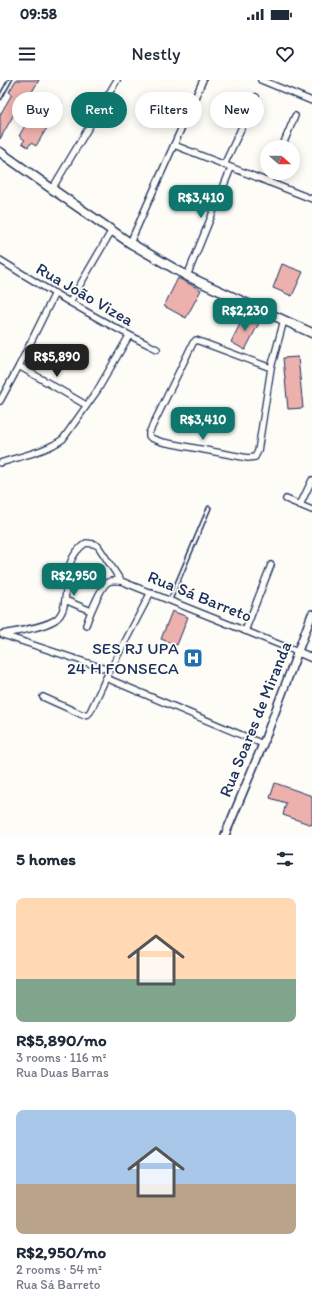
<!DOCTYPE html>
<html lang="en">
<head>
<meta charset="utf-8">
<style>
  body { margin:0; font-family:Itim,sans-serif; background:#f6f6f7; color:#1f2937; height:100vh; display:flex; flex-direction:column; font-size:15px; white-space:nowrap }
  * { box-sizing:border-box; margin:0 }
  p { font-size:13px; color:#747a83 }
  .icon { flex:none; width:22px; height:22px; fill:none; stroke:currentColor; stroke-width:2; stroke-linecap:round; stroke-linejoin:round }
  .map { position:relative; height:755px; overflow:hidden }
  .side { display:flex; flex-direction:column; background:#fff; flex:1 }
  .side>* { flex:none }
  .banner { position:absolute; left:12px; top:12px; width:288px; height:36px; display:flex; gap:8px }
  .needle { width:26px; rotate:110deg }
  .fabs { position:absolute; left:260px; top:60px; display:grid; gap:8px }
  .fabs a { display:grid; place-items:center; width:40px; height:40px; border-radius:50%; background:#fff; box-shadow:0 2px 10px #0003; font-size:20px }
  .price { position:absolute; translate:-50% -34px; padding:0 9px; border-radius:8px; background:#0f766e; color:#fff; font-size:13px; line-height:26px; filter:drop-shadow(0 1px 2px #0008) }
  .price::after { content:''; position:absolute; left:50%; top:24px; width:12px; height:9px; margin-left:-6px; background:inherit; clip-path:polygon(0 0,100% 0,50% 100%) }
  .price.on { background:#222; color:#fff }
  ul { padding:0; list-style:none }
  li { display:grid; align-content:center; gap:8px; height:212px; padding:0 16px }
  li span { display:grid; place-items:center; height:124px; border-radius:8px; color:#555 }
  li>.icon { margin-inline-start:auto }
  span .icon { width:72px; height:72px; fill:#fffc; stroke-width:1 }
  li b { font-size:17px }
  h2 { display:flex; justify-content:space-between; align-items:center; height:48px; padding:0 16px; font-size:17px }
  .pill { padding:0 14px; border-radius:18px; background:#fff; box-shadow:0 2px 10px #0003; font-size:14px; line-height:36px }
  .pill.on { background:#0f766e; color:#fff }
  .status { display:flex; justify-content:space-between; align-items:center; height:28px; padding:0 20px; background:#fff; direction:ltr }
  .status svg { height:11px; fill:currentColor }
  header { display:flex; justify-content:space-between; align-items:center; height:52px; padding:0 16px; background:#fff; font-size:18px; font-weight:600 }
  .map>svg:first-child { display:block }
  .building { fill:#edb1ad; stroke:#1b2f5e }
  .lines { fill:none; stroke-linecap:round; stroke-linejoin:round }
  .service-casing { stroke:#1b2f5e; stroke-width:5.5 }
  .minor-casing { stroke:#1b2f5e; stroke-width:8 }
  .tertiary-casing { stroke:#1b2f5e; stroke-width:10 }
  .secondary-casing { stroke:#1b2f5e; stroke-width:11 }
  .service { stroke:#fdfcf7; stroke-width:2.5 }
  .minor { stroke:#fdfcf7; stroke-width:5.5 }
  .tertiary { stroke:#fdfcf7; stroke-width:7 }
  .secondary { stroke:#fdfcf7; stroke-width:8 }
  .labels { text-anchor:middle; stroke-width:3.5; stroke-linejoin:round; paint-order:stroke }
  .street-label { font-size:17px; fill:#1b2f5e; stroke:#fdfcf7 }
  .poi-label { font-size:17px; fill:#1b2f5e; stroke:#fdfcf7; text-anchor:end }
</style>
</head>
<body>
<div class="status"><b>09:58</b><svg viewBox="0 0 49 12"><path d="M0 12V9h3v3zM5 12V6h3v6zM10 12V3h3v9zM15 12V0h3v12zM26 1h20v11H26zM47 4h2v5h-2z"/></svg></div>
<header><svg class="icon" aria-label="menu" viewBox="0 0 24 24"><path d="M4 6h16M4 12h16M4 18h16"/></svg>Nestly<svg class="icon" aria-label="heart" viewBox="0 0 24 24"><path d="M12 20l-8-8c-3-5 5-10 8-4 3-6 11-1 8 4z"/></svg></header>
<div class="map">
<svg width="312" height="755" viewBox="0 0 312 755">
  <rect width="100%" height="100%" fill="#fdfcf7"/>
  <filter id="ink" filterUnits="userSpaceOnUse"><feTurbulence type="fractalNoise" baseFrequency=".025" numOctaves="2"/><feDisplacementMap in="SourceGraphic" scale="8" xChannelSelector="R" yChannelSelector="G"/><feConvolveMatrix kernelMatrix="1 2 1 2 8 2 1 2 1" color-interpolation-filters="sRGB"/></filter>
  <g filter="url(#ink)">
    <!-- building -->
    <g class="building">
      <path d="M16 0H39L26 22 22 20 0 59V35L12 14 9 12Z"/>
      <path d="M44 13 62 23 36 66 31 63 28 67 22 63 25 60 19 56Z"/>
      <path d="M282 184 303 192 292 216 273 208Z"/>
      <path d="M178 198 201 210 186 238 164 226Z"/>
      <path d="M245 234 260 241 245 270 231 262Z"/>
      <path d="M298 277 303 328 288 329 283 278Z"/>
      <path d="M172 531 188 537 177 565 161 559Z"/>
      <path d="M275 703 312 716V745L283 735 286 723 270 718Z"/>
    </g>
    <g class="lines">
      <defs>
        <g id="service">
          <path d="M0 18 10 0"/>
          <path d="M170 520 209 428"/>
        </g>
        <g id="minor">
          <path d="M261 0 312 21"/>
          <path d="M174 65 312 119"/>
          <path d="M282 67 295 36"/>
          <path d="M224 85 256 17"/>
          <path d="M268 102 272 93"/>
          <path d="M52 109 117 0"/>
          <path d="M130 163 203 0"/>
          <path d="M0 180C51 212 103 243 157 269"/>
          <path d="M187 196 231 88"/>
          <path d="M70 222 112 150"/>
          <path d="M19 286 86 325"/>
          <path d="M271 288 196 260 193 263 149 353V356L151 358 162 362 248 378 255 377 258 371 271 288 284 240"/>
          <path d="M0 321 19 286 55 213"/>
          <path d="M0 383C21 376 45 372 63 359L97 311 129 256"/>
          <path d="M286 419 312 430"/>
          <path d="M300 425 312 400"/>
          <path d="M151 512 106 598 263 664"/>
          <path d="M65 520 91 531"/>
          <path d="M86 545C89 536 101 506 108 502 112 500 117 501 121 501L298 572"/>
          <path d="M245 551 271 485"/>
          <path d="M2 554C18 551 42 548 55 540 76 526 54 484 86 463L94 464 98 466 121 501"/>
          <path d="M3 555 109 590"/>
          <path d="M43 617 83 635 88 634 90 632 106 598"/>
        </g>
        <g id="tertiary">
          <path d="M298 572 312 578"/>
          <path d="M225 755 263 664 312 534"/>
        </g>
        <path id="secondary" d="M0 72 52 109 130 163 187 196 312 253"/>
      </defs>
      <!-- service casing -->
      <use href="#service" class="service-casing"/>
      <!-- minor casing -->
      <use href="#minor" class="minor-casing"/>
      <!-- tertiary casing -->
      <use href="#tertiary" class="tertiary-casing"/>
      <!-- secondary casing -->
      <use href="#secondary" class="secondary-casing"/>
      <!-- service -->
      <use href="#service" class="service"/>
      <!-- minor -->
      <use href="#minor" class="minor"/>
      <!-- tertiary -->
      <use href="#tertiary" class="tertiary"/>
      <!-- secondary -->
      <use href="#secondary" class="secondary"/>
    </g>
  </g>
  <!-- icons -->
  <defs>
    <symbol id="hospital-square" viewBox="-11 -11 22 22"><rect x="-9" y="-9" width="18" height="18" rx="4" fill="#1f6fb2" stroke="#fdfcf7"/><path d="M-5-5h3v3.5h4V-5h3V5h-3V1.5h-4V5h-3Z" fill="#fff"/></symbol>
  </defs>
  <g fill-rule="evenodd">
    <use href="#hospital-square" x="182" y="567" width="22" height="22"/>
  </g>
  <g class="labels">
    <!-- street labels -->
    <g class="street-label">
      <text transform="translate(85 214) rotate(30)" y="6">Rua João Vizea</text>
      <text transform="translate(200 516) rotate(22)" y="6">Rua Sá Barreto</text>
      <text transform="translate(255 639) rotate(-68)" y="6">Rua Soares de Miranda</text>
    </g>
    <!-- poi labels -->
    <g class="poi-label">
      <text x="179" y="574">SES RJ UPA<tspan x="179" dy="20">24 H FONSECA</tspan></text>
    </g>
  </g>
</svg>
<div class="fabs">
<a><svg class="needle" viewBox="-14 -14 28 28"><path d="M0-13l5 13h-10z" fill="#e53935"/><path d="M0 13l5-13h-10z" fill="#747a83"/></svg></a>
</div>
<b class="price" style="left:201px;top:139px">R$3,410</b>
<b class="price" style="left:245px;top:252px">R$2,230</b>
<b class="price on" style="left:57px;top:298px">R$5,890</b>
<b class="price" style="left:203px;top:361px">R$3,410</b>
<b class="price" style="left:74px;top:517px">R$2,950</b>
<div class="banner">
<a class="pill">Buy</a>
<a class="pill on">Rent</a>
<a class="pill">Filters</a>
<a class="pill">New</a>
</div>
</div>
<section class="side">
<h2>5 homes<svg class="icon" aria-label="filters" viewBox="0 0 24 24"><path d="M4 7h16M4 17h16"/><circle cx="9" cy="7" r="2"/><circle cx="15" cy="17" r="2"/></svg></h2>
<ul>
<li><span style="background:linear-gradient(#ffd9b3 65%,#7fa58c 0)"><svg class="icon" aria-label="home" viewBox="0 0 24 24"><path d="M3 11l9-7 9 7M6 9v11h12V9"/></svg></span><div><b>R$5,890/mo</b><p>3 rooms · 116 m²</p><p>Rua Duas Barras</p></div></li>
<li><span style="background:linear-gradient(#a9c7e8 60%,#b9a48a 0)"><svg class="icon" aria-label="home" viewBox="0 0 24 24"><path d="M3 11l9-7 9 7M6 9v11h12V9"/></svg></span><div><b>R$2,950/mo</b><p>2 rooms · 54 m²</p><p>Rua Sá Barreto</p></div></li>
</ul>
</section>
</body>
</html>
